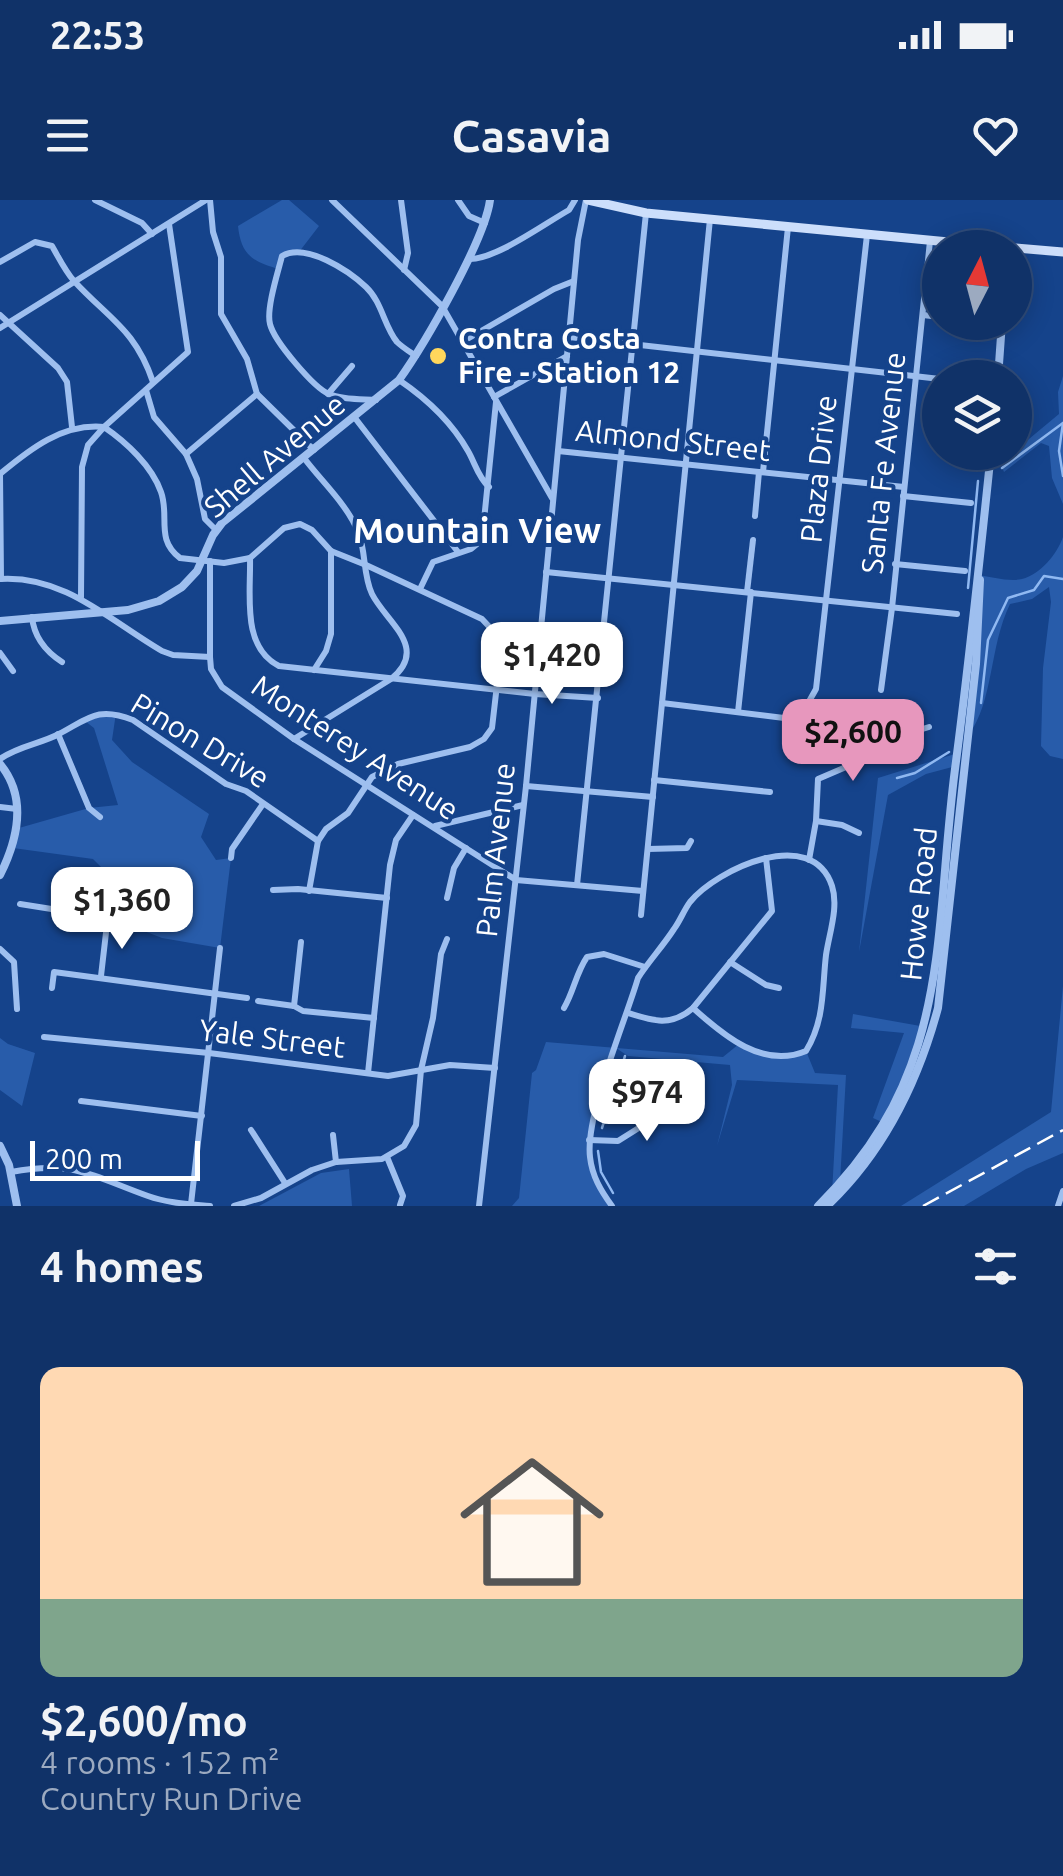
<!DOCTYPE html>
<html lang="en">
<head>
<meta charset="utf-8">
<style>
  body { margin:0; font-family:Ubuntu,sans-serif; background:#1e3e71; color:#f1f3f6; height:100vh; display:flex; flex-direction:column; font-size:38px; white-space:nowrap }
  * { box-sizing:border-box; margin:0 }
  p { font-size:32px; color:#9caac0 }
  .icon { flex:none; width:55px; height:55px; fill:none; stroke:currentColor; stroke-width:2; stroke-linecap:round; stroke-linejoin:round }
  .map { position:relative; height:1006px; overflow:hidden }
  .drawer { display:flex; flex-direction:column; background:#103268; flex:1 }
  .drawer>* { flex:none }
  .needle { width:65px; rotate:6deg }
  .tools { position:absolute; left:922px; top:30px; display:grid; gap:20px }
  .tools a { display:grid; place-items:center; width:110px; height:110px; border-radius:50%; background:#103268; box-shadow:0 5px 25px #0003,0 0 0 2px #304d7c; font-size:50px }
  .scale { position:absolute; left:30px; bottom:25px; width:170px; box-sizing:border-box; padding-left:10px; border:5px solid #fff; border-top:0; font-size:28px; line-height:35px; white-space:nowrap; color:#fff; -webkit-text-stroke:8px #15438b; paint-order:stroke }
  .price { position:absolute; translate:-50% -85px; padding:0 22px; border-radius:20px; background:#fff; color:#222; font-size:32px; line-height:65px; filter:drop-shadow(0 2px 5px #0008) }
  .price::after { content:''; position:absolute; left:50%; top:60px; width:30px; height:22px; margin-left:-15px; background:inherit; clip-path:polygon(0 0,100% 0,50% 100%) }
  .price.current { background:#e797bd; color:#111 }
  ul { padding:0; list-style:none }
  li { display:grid; align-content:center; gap:20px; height:530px; padding:0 40px }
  li span { display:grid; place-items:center; height:310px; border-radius:20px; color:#555 }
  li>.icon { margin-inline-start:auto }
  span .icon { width:180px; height:180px; fill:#fffc; stroke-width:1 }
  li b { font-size:42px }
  h2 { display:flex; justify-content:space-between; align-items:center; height:120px; padding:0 40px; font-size:42px }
  .status { display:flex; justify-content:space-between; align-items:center; height:70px; padding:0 50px; background:#103268; direction:ltr }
  .status svg { height:28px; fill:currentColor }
  header { display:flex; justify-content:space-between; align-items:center; height:130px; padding:0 40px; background:#103268; font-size:45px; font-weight:600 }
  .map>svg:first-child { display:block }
  .green { fill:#285caa }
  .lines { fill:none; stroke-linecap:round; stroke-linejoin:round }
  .stream { stroke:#90b9f2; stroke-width:2.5 }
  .minor { stroke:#9ebfef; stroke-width:6 }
  .tertiary { stroke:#9ebfef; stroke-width:8 }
  .secondary { stroke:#ccdefb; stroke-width:9 }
  .rail { stroke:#fff; stroke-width:2.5; stroke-dasharray:18 8; stroke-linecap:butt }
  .poi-dot { fill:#ffd75c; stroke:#15438b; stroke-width:4 }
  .labels { text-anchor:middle; stroke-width:8; stroke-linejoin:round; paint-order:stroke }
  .poi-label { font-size:30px; font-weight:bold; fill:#fff; stroke:#15438b; text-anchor:start }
  .street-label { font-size:30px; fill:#fff; stroke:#15438b }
  .quarter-label { font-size:35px; font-weight:bold; fill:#fff; stroke:#15438b }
</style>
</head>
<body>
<div class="status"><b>22:53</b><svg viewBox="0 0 49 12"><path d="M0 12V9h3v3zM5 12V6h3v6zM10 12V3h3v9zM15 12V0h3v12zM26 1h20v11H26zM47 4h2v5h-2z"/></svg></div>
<header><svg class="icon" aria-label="menu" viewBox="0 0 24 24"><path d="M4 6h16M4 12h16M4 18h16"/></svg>Casavia<svg class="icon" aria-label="heart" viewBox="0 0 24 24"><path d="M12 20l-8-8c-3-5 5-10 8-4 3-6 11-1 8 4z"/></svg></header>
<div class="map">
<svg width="1063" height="1006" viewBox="0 0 1063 1006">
  <rect width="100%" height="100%" fill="#15438b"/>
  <!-- green -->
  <g class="green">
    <path d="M282 0H289L319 26 299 52 282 56 279 69C253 62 241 55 238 26Z"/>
    <path d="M1063 176V304L1052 278 1049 246 1041 243 1004 272 1000 263 1059 214 1058 192Z"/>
    <path d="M1063 337V559L1050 556 1041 546 1043 468 1051 402 1049 387 1032 399 1010 404C989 447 994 501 968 536L979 375C991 377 1010 382 1022 379 1041 374 1057 354 1063 337Z"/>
    <path d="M116 513 112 540 132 562 209 614 201 637 216 660 231 658 220 748 162 738 108 717 113 679 93 659 13 648 19 628 89 608 118 605 94 528 81 518Z"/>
    <path d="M958 553 956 566 926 574 888 595 859 752 878 578Z"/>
    <path d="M1063 786V953L1026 969 964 1006H901L1051 912Z"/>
    <path d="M853 814 926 827 884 923 873 918 904 833 851 828Z"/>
    <path d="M0 838 8 844 35 853 22 906 0 890Z"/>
    <path d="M546 842 723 857 739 844 789 858 806 851 815 873 846 875 840 982 832 993 838 885 737 880 717 946 732 885 730 865 628 856 616 848 590 932 591 966 612 1006H512L519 998 532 873 536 870Z"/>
    <path d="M349 969 352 1006H259L321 973Z"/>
  </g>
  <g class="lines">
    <!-- stream -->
    <g class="stream">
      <path d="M1063 223 1059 251 1063 276"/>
      <path d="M1002 268 1063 223"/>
      <path d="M968 388 978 281"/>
      <path d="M981 503 988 440 1008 398 1034 390 1044 376 1063 379"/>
      <path d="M897 578 915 573 949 552"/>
      <path d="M602 928 625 856"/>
      <path d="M598 951 601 972 613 993"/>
    </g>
    <!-- minor -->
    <g class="minor">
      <path d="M95 0 142 23 152 34"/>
      <path d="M210 0 213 32 221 57V114L247 159 257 194 314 250"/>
      <path d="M332 0 442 106 552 298"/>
      <path d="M401 0 408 53 404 70"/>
      <path d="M458 0 469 16 485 23"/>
      <path d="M469 59C495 60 544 24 569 10L575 0"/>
      <path d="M0 62 35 42 52 46C59 58 65 71 74 81 109 119 135 129 153 182"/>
      <path d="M0 115 58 168 67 182 72 227"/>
      <path d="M923 115 940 117"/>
      <path d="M0 128 206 0"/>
      <path d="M569 137 940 179"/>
      <path d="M462 142 554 89 574 81"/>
      <path d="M399 180C427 199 451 221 468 251 475 263 478 277 489 287"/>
      <path d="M146 190 154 217 186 254 197 279 205 319 216 330"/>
      <path d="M328 194 352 166"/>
      <path d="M494 197 567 156"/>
      <path d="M376 200C361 199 343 200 329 194 314 188 274 141 270 124 266 109 278 72 282 56 306 42 349 71 366 87 382 102 384 126 397 142 402 147 410 152 416 156"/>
      <path d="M355 218 458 352"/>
      <path d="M558 251 904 287"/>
      <path d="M186 254 257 194"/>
      <path d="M763 272 788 27"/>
      <path d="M0 274C30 249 63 223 104 227L188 152 169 24"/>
      <path d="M0 274 1 379"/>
      <path d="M903 296 971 303"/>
      <path d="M755 316 759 272"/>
      <path d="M250 358C251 394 241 447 279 466L535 494 598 498"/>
      <path d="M210 361V457L211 469 222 487 294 539 516 680 643 691"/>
      <path d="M895 364 965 371"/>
      <path d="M546 372 957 414"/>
      <path d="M0 379C64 375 109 420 162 451L173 455 210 457"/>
      <path d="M420 389 433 362 471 349 482 340 496 202"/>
      <path d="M747 392 753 340"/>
      <path d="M81 397 82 267 88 245 104 227C126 242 152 266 161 292 170 317 155 339 180 358L224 363 250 358 284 328 300 324 312 330 331 351 366 365 482 419 497 435 501 450 492 528 484 539 470 547 398 564 372 577 348 613 326 629 318 641 309 691"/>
      <path d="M32 417C34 437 45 451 62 462"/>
      <path d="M0 453 13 471"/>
      <path d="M314 470 326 451 331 434V351"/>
      <path d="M881 490 892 408 930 41"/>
      <path d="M662 503 792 519 807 505 816 489 867 35"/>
      <path d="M738 512 751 392"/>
      <path d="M58 534 89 608 100 617"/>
      <path d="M294 539 391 479C430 448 386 422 372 394 363 375 366 353 359 334 348 305 322 282 304 258"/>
      <path d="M0 559C18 546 40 544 59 534 89 518 98 506 133 520L226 584 246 591 318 641"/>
      <path d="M654 580 770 592"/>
      <path d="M526 586 653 597"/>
      <path d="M0 607 17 609"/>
      <path d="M816 621 842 625 859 633"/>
      <path d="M435 626 523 605"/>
      <path d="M648 649 687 648 691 641"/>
      <path d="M231 658 232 649 263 604"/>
      <path d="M809 660 816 621 818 579 874 555 903 535 929 527"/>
      <path d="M577 685 646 13"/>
      <path d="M273 690 298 689 387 698"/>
      <path d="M447 698 454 668 466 648"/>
      <path d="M20 704 102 717 107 724 101 776"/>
      <path d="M641 715 710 19"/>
      <path d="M0 749 14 762 17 809"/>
      <path d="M730 762 766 785 779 788"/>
      <path d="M52 788 54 772 247 798"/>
      <path d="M258 801 294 806 303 811 374 818"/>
      <path d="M294 806 301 742"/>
      <path d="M564 808C574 791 576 773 587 757L604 754 645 767"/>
      <path d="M628 813C653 821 671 827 693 808L772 711 766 658"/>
      <path d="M44 837 209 853 388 876 450 865 495 868"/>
      <path d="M368 873 390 665 396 640 413 615"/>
      <path d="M81 901 202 916"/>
      <path d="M251 930 285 983"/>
      <path d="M333 935 336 962"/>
      <path d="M589 940 618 941 699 890"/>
      <path d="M387 957 403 996 400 1005"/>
      <path d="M11 972C74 960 92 976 148 996 167 1003 189 1004 210 1006"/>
      <path d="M191 1004 220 748"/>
      <path d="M234 1006 261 998 312 970 336 962 382 959 404 946 416 925 421 870 433 818 441 754 447 739"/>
      <path d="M479 1006 526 586 578 40 586 0"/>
      <path d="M612 1006C601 991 592 976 590 957 585 916 625 822 638 778 649 761 663 746 674 729 680 721 684 710 690 702 717 669 812 625 832 686 839 707 829 734 826 755 822 789 825 820 806 851 763 869 724 836 693 808"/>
      <path d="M1058 1006 1063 991"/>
    </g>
    <!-- tertiary -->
    <g class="tertiary">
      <path d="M998 178 1002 122"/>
      <path d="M0 421 128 410 159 401 182 387 197 371 213 335 222 323 399 180C424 145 485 40 490 0"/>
      <path d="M0 564C28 598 18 639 0 675"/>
      <path d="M0 946 9 965 17 1006"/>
      <path d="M818 1006C953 873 933 740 955 569 969 464 980 358 991 252"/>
      <path d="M827 1006C883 953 918 882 938 808L976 464 980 380"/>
    </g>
    <!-- secondary -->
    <g class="secondary">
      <path d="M588 0 646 13 1011 48"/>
      <path d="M1015 48 1063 52"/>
    </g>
    <!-- rail -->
    <path class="rail" d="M923 1006 1063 930"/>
  </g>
  <!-- markers -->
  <circle class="poi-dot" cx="438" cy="156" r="10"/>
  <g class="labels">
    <!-- poi labels -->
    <g class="poi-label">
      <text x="458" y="149">Contra Costa<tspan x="458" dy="34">Fire - Station 12</tspan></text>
    </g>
    <!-- street labels -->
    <g class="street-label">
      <text transform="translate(673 241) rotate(6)" y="10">Almond Street</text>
      <text transform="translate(275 256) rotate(-40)" y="10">Shell Avenue</text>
      <text transform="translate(884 263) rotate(-84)" y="10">Santa Fe Avenue</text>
      <text transform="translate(819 269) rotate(-84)" y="10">Plaza Drive</text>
      <text transform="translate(200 541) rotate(31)" y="10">Pinon Drive</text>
      <text transform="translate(355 548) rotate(33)" y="10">Monterey Avenue</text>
      <text transform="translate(496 650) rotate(-84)" y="10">Palm Avenue</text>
      <text transform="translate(919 704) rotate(-84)" y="10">Howe Road</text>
      <text transform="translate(272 839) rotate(7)" y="10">Yale Street</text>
    </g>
    <!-- quarter labels -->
    <g class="quarter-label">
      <text x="477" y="343">Mountain View</text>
    </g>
  </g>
</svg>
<div class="tools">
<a><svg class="needle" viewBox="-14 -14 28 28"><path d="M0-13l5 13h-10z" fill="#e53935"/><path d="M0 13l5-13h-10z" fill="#9caac0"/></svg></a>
<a><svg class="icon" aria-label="layers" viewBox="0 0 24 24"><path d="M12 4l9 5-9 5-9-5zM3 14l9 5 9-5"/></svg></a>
</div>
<div class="scale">200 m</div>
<b class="price" style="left:552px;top:507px">$1,420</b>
<b class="price current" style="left:853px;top:584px">$2,600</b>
<b class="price" style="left:122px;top:752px">$1,360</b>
<b class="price" style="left:647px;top:944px">$974</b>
</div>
<section class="drawer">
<h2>4 homes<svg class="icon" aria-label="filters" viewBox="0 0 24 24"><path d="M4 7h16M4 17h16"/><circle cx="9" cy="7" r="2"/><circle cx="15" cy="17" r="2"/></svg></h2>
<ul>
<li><span style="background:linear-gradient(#ffd9b3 75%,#7fa58c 0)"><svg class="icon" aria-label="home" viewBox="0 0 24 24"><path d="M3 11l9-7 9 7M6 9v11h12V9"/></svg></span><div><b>$2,600/mo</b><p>4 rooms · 152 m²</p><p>Country Run Drive</p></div></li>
</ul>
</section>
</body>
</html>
